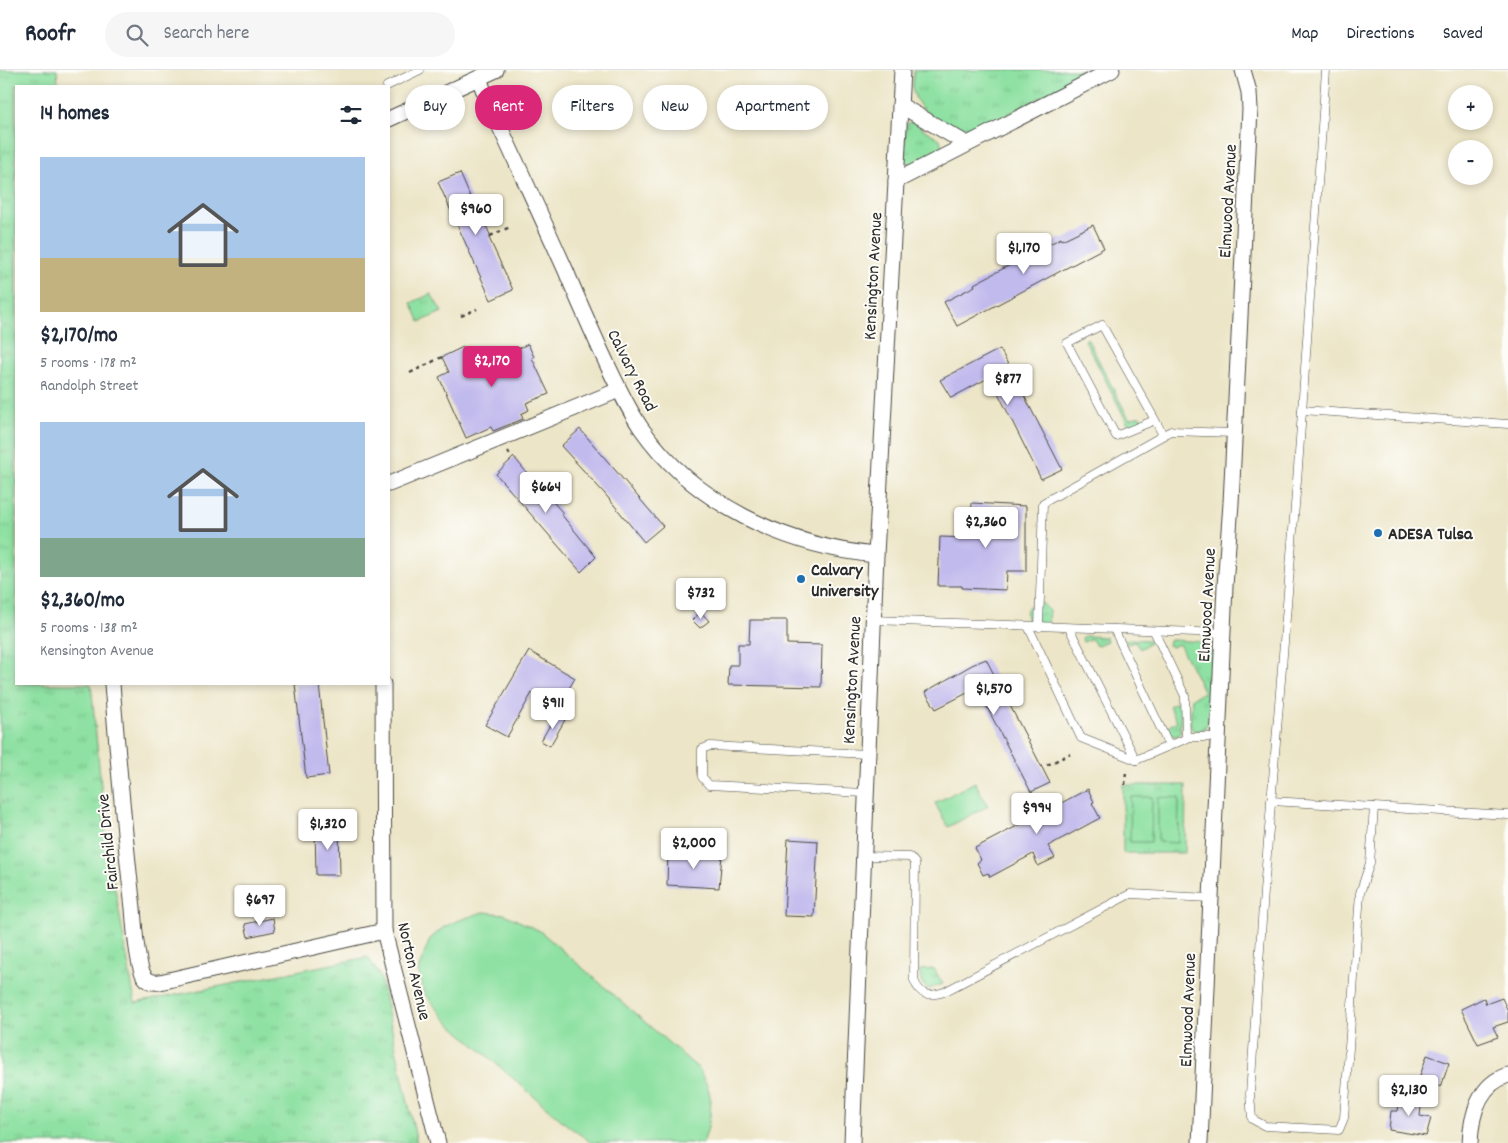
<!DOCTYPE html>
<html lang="en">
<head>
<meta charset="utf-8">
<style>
  body { margin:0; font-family:Dekko,sans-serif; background:#f6f6f7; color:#1f2937; height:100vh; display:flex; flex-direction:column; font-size:19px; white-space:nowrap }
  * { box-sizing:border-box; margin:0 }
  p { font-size:16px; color:#747a83 }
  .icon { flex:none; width:28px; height:28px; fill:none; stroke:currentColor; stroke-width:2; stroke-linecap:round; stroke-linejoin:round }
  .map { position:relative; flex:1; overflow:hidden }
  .side { position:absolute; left:15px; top:15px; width:375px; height:600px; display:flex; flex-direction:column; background:#fff; border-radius:0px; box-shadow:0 2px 8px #0003 }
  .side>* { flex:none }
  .banner { position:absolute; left:405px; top:15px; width:475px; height:45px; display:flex; gap:10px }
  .tools { position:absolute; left:1448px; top:15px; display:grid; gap:10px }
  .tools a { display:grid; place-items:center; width:45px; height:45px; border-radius:50%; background:#fff; box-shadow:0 2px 8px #0003; font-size:25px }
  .price { position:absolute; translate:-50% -42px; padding:0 11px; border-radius:5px; background:#fff; color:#222; font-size:16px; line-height:32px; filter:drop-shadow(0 1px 2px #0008) }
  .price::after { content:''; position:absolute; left:50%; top:30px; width:15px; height:11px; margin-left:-8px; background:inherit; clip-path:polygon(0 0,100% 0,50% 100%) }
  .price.current { background:#db2777; color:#fff }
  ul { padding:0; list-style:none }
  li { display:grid; align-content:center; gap:10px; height:265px; padding:0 25px }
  li span { display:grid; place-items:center; height:155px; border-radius:0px; color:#555 }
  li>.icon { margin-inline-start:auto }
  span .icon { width:90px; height:90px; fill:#fffc; stroke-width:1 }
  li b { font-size:21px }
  h2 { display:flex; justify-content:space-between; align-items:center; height:60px; padding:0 25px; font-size:21px }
  .pill { padding:0 18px; border-radius:22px; background:#fff; box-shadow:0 2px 8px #0003; font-size:18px; line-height:45px }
  .pill.current { background:#db2777; color:#fff }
  header { display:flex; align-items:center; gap:30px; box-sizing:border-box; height:70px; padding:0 25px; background:#fff; border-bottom:1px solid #e0e1e3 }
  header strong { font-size:24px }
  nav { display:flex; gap:28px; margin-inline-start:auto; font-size:18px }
  .search { width:350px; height:45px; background:#f6f6f7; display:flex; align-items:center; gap:12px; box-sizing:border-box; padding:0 18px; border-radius:28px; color:#747a83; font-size:19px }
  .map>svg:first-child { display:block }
  .grass { fill:url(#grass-tufts); stroke:#5c8666 }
  .pitch { fill:#8ee1a2; stroke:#5c8666 }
  .building { fill:#c1baed }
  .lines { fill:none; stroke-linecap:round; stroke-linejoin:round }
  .service-casing { stroke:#484742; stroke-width:9 }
  .minor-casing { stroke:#484742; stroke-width:17 }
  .path { stroke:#484742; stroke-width:2.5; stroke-dasharray:4 4; stroke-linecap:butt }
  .service { stroke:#fff; stroke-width:8 }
  .minor { stroke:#fff; stroke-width:15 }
  .poi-dot { fill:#1f6fb2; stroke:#fdfcf7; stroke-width:2 }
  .labels { text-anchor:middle; stroke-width:4; stroke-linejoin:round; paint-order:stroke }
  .street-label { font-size:18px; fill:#2b2b2b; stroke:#fdfcf7 }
  .poi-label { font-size:18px; font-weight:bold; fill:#2b2b2b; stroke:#fdfcf7; text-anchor:start }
</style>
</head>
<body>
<header>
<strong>Roofr</strong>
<div class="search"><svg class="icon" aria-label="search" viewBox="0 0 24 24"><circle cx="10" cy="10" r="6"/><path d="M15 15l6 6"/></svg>Search here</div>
<nav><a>Map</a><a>Directions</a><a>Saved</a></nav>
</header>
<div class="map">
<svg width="1508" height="1073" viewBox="0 0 1508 1073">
  <defs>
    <pattern id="grass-tufts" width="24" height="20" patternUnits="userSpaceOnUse" patternTransform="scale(1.25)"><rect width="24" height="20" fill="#8ee1a2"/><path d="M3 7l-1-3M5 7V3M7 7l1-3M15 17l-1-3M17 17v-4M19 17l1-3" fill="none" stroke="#7bc18c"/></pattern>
  </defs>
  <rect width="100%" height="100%" fill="#fdfcf7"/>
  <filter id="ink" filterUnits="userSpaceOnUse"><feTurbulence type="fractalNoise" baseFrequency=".02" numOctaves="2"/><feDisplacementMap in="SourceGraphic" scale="10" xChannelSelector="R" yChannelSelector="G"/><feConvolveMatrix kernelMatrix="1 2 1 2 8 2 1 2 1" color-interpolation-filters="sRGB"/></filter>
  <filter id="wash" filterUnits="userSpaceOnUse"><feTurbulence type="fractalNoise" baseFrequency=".0096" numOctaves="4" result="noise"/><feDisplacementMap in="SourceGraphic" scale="20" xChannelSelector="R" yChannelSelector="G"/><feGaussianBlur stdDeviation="1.12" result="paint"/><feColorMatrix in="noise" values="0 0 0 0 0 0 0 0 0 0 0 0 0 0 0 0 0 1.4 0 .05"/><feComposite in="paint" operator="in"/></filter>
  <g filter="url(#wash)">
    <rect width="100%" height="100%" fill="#ece5c7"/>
    <!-- grass -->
    <g class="grass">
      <path d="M0 0H57L58 16H16V614H91L106 767 135 933 368 887 380 906 417 1073H0Z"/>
      <path d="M914 0H1093L988 55C983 56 977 57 972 58 949 59 922 47 914 24 911 18 914 7 914 0Z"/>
      <path d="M910 52H915L921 58 940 69 942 77 917 93 908 94 904 88 906 55Z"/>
      <path d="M431 224 442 242 420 252 411 233Z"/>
      <path d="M1087 268 1129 349 1140 346 1142 350 1140 354H1130L1127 352 1085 270Z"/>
      <path d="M1036 533H1042L1049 540 1048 552 1044 556 1030 553C1024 544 1025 536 1036 533Z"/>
      <path d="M1085 566 1106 567 1107 571 1096 576 1092 569 1083 572 1082 568Z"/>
      <path d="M1128 569 1149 570 1150 573 1140 579 1135 572 1127 574 1125 570Z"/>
      <path d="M1172 570 1204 572 1210 577 1213 583 1210 650 1204 659 1195 661 1192 659 1190 654 1192 628 1204 622 1179 574 1172 577 1168 575 1169 571Z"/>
      <path d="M1177 632 1181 635 1180 663 1177 666H1173L1170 663 1169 656 1177 651 1169 636Z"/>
      <path d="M1123 715H1186L1185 783H1123Z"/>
      <path d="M934 899 943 914 929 919C920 915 920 908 920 900Z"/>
    </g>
    <!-- pitch -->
    <g class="pitch">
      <path d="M975 712 988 736 948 757 935 733Z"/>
      <path d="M1131 727H1152L1151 772H1130Z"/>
      <path d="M1158 727 1179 728 1178 773 1158 772Z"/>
      <path d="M483 842 504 844 540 861 699 999C702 1006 707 1014 709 1021 713 1038 709 1057 703 1073H592L567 1055 448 952 424 923 418 900 430 869 444 857 457 851Z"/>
    </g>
    <g id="blocks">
      <!-- building -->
      <g class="building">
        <path d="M460 103 478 145 481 144 491 167 489 168 513 220 491 230 438 112Z"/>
        <path d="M1093 155 1104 178 957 256 944 232 975 216 974 214 1061 168 1062 170Z"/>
        <path d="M528 274 534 287 532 288 549 324 526 333 529 340 521 344 523 349 493 361 491 357 466 368 439 307 449 302 442 287 463 277 470 293 502 278 505 285Z"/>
        <path d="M1000 279 1062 399 1041 409 990 307 951 328 940 310Z"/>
        <path d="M580 359 663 456 644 472 605 424 561 376Z"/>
        <path d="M514 387 544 424 545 423 563 443 561 444 596 487 581 502 496 404Z"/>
        <path d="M972 433 1026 436V501H1007L1006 520 962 518V516H938L940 467 970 468Z"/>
        <path d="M701 542 709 551 700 558 692 550Z"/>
        <path d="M750 550H787V574L822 575 821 617 728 615 729 595H738V574H749Z"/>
        <path d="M529 581 575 608 558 638 532 623 507 667 485 655Z"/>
        <path d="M986 589 1050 713 1031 722 977 618 936 639 925 622 972 595Z"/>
        <path d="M295 614H319L329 705 306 708Z"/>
        <path d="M556 644 565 650 550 676 541 671Z"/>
        <path d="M1088 719 1094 732 1092 733 1100 748 1048 776 1055 788 1038 796 1033 784 990 807 988 803 983 805 977 793 981 790 975 778Z"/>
        <path d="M315 757H339L340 805H316Z"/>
        <path d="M788 769 818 771 814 847 784 846Z"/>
        <path d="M668 783 722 785 719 818 667 815Z"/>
        <path d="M273 848 275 861 248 867 245 854Z"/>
        <path d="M1484 928 1486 934 1502 928 1508 941V952L1493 957 1498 967 1478 974 1461 939Z"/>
        <path d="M1427 985 1449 993 1441 1017 1419 1009Z"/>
        <path d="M1400 1025 1422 1028 1420 1046 1431 1048 1426 1066 1389 1060 1391 1041H1398Z"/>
      </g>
    </g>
  </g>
  <g filter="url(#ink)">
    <use href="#blocks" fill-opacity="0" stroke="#484742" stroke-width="1"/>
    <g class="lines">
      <defs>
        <g id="service">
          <path d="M1326 0 1298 398 1264 821 1250 1024 1252 1049 1265 1056 1339 1060 1344 1048 1360 823 1370 793 1374 737 1508 745"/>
          <path d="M387 16 420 0"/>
          <path d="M1302 340 1508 354"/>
          <path d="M1155 350 1116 366 1067 273 1102 255 1155 350 1163 365"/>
          <path d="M873 550 1223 563"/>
          <path d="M1028 556 1081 668 1136 690 1190 667H1217"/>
          <path d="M1039 557 1043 433 1171 361 1234 363"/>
          <path d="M1069 558 1136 690"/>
          <path d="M1114 559 1169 676"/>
          <path d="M1154 561 1185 626 1186 668"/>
          <path d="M865 723 709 715 702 707V679L710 676 867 684"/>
          <path d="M1271 731 1374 737"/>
          <path d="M863 786 910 787 915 793 914 910C920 926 929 927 944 922L1130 824 1210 828"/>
        </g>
        <g id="minor">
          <path d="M479 8 486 27C513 85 540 143 566 201 577 228 589 254 601 281 613 307 625 334 641 358 694 434 785 476 876 485"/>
          <path d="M900 35 967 74"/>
          <path d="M389 49 496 0"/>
          <path d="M896 111 1112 0"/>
          <path d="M389 414 619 320"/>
          <path d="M112 614C118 689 124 763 133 838 134 853 137 894 144 906 148 912 154 913 160 912L384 861"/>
          <path d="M383 614 384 861 438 1073"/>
          <path d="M852 1073 876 485 902 0"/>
          <path d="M1200 1073 1225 516 1231 433 1250 39 1249 22 1243 0"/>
          <path d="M1470 1073C1471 1046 1479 1014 1508 1005"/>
        </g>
      </defs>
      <!-- service casing -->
      <use href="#service" class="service-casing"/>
      <!-- minor casing -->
      <use href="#minor" class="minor-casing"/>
      <!-- path -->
      <g class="path">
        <path d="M490 166 510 157"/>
        <path d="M461 246 477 239"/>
        <path d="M410 303 442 287"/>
        <path d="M508 381 511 388"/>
        <path d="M1047 695 1070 684"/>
        <path d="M1125 715 1126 701"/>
      </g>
      <!-- service -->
      <use href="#service" class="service"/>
      <!-- minor -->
      <use href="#minor" class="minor"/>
    </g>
  </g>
  <!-- markers -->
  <g class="poi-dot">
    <circle cx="1378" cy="463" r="5"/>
    <circle cx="801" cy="509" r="5"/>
  </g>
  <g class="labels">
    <!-- street labels -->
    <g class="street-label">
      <text transform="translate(1227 131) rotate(-87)" y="6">Elmwood Avenue</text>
      <text transform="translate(872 206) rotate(-87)" y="6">Kensington Avenue</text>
      <text transform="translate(633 300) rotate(63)" y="6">Calvary Road</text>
      <text transform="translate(1206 535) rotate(-87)" y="6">Elmwood Avenue</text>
      <text transform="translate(851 610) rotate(-87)" y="6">Kensington Avenue</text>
      <text transform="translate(107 772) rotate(-96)" y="6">Fairchild Drive</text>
      <text transform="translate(415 901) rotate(77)" y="6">Norton Avenue</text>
      <text transform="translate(1187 940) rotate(-88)" y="6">Elmwood Avenue</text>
    </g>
    <!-- poi labels -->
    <g class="poi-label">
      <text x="1388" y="469">ADESA Tulsa</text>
      <text x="811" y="505">Calvary<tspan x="811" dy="21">University</tspan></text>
    </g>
  </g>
</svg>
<div class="tools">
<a>+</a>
<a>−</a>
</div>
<b class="price" style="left:476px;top:166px">$960</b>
<b class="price" style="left:1024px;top:205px">$1,170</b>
<b class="price current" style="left:492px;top:318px">$2,170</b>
<b class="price" style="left:1008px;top:336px">$877</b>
<b class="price" style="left:546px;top:444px">$664</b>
<b class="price" style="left:986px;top:479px">$2,360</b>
<b class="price" style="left:701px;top:550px">$732</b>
<b class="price" style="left:994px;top:646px">$1,570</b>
<b class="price" style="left:553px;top:660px">$911</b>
<b class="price" style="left:1037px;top:765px">$994</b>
<b class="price" style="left:328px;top:781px">$1,320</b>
<b class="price" style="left:694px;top:800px">$2,000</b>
<b class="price" style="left:260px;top:857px">$697</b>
<b class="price" style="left:1409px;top:1047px">$2,130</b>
<div class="banner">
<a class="pill">Buy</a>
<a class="pill current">Rent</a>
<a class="pill">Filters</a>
<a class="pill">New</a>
<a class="pill">Apartment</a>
</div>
<section class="side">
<h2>14 homes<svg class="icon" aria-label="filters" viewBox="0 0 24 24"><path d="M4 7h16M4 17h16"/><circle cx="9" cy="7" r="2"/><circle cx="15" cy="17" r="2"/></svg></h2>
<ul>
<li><span style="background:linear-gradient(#a9c7e8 65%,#c2b280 0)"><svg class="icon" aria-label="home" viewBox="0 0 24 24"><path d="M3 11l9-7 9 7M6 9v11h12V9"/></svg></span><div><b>$2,170/mo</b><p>5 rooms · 178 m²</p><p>Randolph Street</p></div></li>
<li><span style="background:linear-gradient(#a9c7e8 75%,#7fa58c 0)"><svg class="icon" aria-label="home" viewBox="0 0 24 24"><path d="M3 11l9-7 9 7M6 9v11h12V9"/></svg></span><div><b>$2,360/mo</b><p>5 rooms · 138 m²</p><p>Kensington Avenue</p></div></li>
</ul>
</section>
</div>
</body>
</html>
